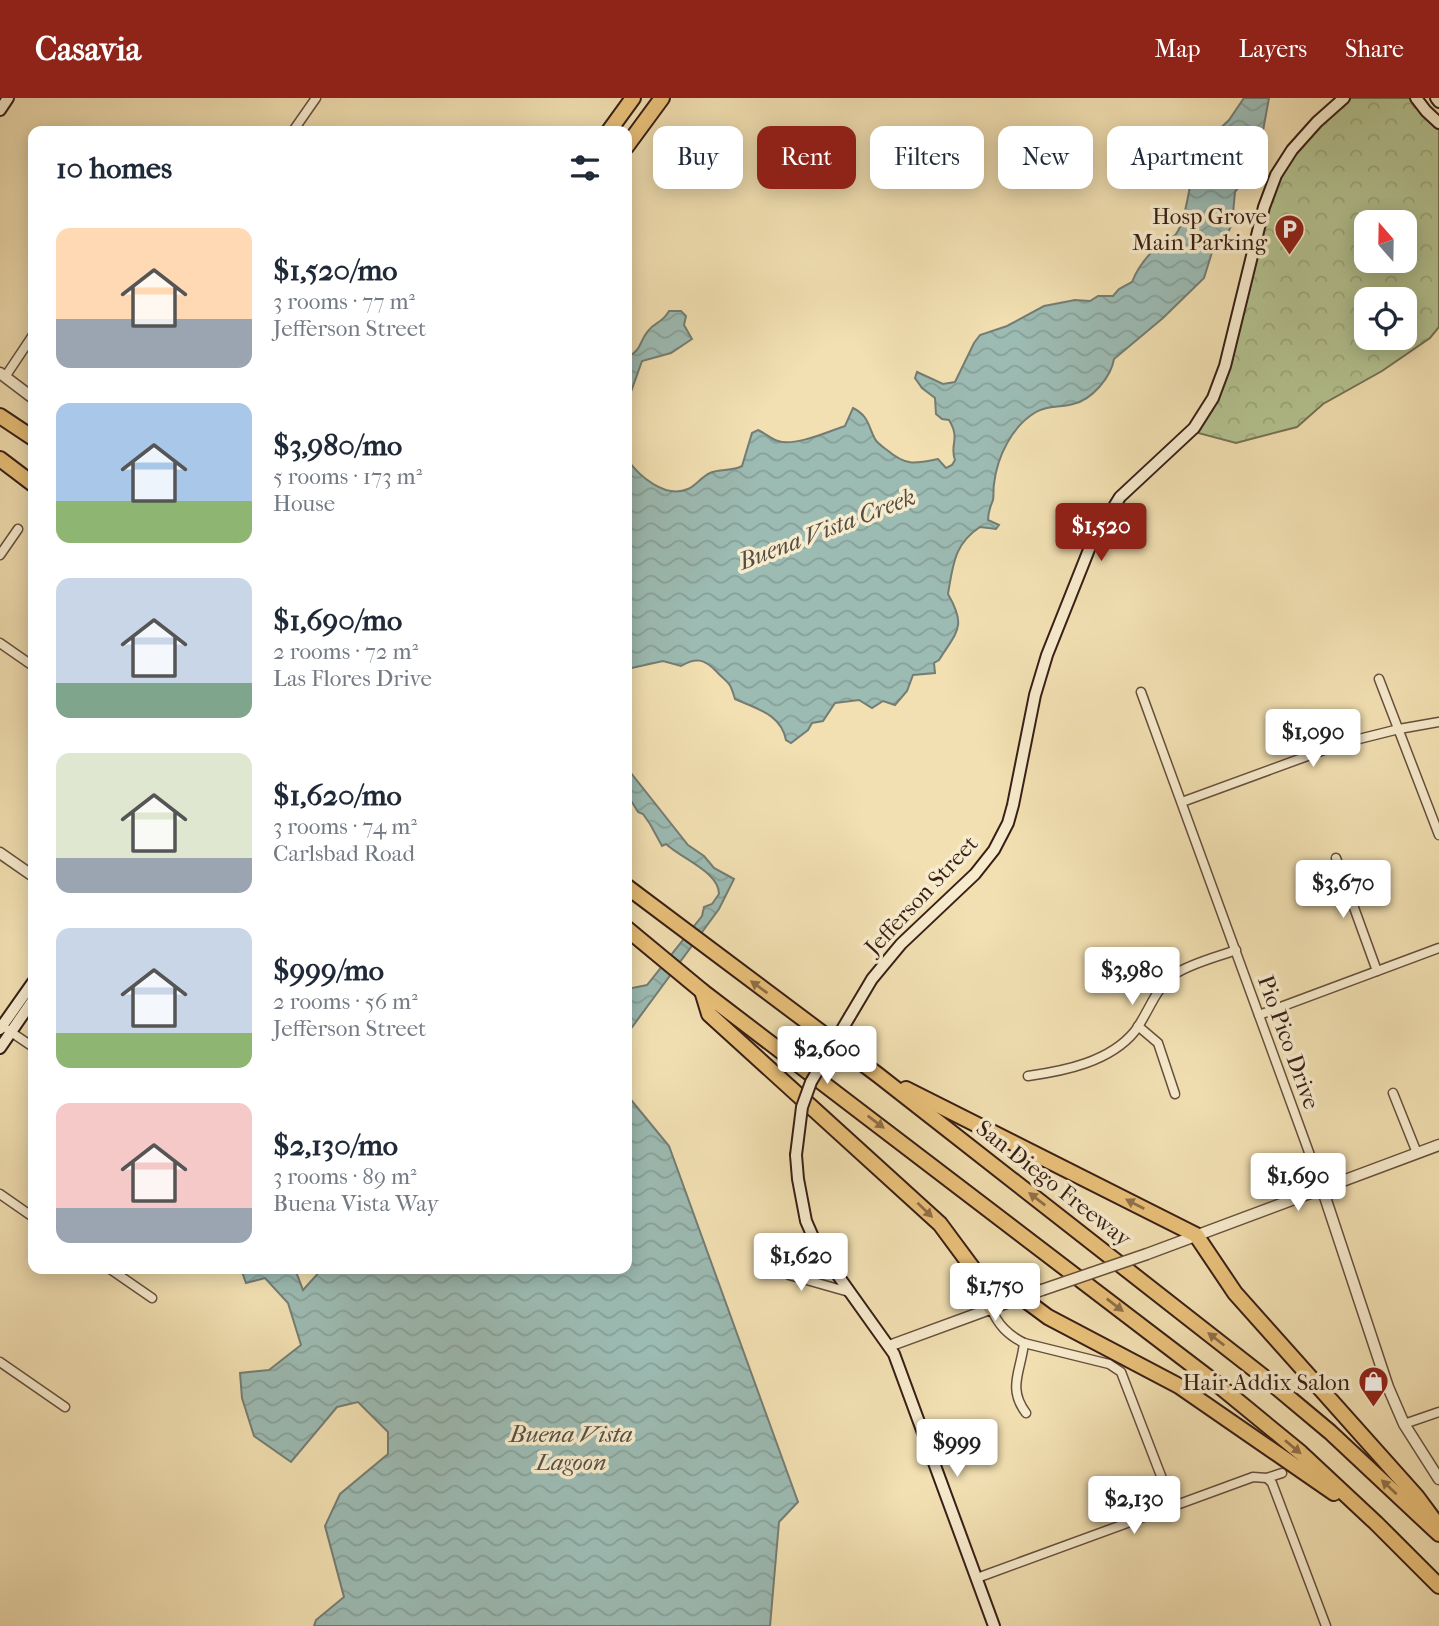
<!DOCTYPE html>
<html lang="en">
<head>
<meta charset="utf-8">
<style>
  body { margin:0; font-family:"IM FELL French Canon",serif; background:#f6f6f7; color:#1f2937; height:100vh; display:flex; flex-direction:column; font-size:26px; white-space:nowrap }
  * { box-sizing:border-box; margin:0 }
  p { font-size:23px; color:#747a83 }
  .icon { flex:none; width:38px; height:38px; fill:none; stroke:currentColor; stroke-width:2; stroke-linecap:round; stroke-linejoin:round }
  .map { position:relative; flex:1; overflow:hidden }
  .side { position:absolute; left:28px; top:28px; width:604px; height:1148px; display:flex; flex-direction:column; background:#fff; border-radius:14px; box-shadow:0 4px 18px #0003 }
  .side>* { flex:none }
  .banner { position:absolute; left:653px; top:28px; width:665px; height:63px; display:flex; gap:14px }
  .needle { width:46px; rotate:340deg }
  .controls { position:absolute; left:1354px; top:112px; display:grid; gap:14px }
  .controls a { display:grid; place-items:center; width:63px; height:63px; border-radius:14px; background:#fff; box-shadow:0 4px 18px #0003; font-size:35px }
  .price { position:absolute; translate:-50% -60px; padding:0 16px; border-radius:7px; background:#fff; color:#222; font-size:23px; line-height:46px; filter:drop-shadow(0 2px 4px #0008) }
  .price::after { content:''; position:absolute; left:50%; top:42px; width:21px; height:16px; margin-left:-10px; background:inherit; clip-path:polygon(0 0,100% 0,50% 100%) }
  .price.on { background:#8f2418; color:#fff }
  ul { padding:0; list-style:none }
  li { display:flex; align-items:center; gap:21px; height:175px; padding:0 28px }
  li span { display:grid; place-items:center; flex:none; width:196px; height:140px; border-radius:14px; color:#555 }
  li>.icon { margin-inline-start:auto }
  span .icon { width:84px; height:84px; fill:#fffc; stroke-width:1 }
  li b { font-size:30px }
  h2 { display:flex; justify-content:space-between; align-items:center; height:84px; padding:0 28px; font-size:30px }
  .tag { padding:0 24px; border-radius:14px; background:#fff; box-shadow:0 4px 18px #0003; font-size:24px; line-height:63px }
  .tag.on { background:#8f2418; color:#fff }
  header { display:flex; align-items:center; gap:42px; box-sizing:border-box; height:98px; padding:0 35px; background:#8f2418; color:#fff }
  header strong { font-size:33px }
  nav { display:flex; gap:38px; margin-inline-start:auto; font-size:24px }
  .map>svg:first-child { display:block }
  .forest { fill:url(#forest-crowns); stroke:#767154; stroke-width:2; fill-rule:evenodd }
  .water { fill:url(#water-waves); stroke:#747d74; stroke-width:2 }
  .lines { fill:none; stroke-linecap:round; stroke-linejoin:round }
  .minor-casing { stroke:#664f3d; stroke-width:11 }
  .tertiary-casing { stroke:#664f3d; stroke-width:13 }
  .secondary-casing { stroke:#381f16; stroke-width:14 }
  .motorway-casing { stroke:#381f16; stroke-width:18 }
  .minor { stroke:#f7ebcd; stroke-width:8 }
  .tertiary { stroke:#f7ebcd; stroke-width:10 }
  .secondary { stroke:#f7ebcd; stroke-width:10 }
  .motorway { stroke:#e9c079; stroke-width:14 }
  .tertiary-bridge-casing { stroke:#664f3d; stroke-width:13; stroke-linecap:butt }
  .secondary-bridge-casing { stroke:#381f16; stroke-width:14; stroke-linecap:butt }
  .tertiary-bridge { stroke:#f7ebcd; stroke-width:10 }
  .secondary-bridge { stroke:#f7ebcd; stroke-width:10 }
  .oneway { fill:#907048 }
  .labels { text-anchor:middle; stroke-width:7; stroke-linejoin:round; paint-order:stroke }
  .poi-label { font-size:23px; fill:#381f16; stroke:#f7ebcd; text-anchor:end }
  .street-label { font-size:23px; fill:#381f16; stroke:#f7ebcd }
  .water-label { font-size:24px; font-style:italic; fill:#564e45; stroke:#f7ebcd }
</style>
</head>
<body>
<header>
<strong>Casavia</strong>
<nav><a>Map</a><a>Layers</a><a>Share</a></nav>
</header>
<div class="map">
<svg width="1439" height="1528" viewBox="0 0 1439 1528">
  <defs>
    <pattern id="forest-crowns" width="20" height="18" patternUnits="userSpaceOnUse" patternTransform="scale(1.75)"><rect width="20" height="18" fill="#b4c391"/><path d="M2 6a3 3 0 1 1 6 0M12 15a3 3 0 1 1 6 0" fill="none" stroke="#9ca77c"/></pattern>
    <pattern id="water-waves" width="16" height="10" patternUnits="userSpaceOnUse" patternTransform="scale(1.75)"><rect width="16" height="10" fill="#9cbbb3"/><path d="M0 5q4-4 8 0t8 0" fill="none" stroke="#87a099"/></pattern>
  </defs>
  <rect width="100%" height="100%" fill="#f2e0b2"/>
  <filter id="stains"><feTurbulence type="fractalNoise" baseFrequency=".00286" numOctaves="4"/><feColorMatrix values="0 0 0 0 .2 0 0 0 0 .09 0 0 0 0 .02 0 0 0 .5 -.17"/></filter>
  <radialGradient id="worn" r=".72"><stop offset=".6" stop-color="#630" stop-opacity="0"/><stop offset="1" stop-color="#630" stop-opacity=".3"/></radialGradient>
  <!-- forest -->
  <path class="forest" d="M1351 0H1420L1439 22V229L1430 240 1382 273 1323 306 1297 329 1236 345 1198 335 1218 303 1232 263 1270 107 1284 72 1303 46 1325 22ZM1367 124H1405V163H1367ZM1367 201H1405V240H1367Z"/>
  <!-- water -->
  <g class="water">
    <path d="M1244 0H1269L1260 49 1251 74 1235 94 1232 126 1223 145 1213 151 1204 180 1163 220 1114 261C1111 279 1092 302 1073 306 1060 310 1048 307 1036 314 1012 328 997 359 994 386 993 391 994 397 993 402 990 409 988 414 988 422L999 427 996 431 980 429C954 446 953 467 948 496 967 529 957 533 939 562L934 565 935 575 913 577 907 593 895 607 883 603 872 610 859 602 835 605 823 623 812 625 808 632 791 645 786 642C781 616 757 611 735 601 729 581 729 587 716 573 704 561 696 559 681 568L663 563 627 571V361C639 378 665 401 688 391 696 388 701 379 710 375 720 370 731 374 742 368L752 335 758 332C765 335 771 341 778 343 795 349 829 333 845 328L853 310C869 318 868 328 875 341 877 345 883 349 887 352 906 368 914 366 938 361L946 370 952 367 955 362C949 346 961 342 949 322L942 321 936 316 935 300 922 290 915 280 917 274 943 286 955 284 974 245 980 237 1007 228 1044 208 1075 202 1090 203 1098 198H1113L1119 191 1132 184C1138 169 1149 155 1162 145 1166 141 1173 140 1176 136 1186 123 1193 72 1194 55L1229 22Z"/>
    <path d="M669 213H681L686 218 684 227 692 241 671 255 642 263 627 305V260C644 249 638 245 648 233 655 223 662 226 669 213Z"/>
    <path d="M627 670 688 747 704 758 714 770 734 781 719 811 627 936V891L647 887 702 818 704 809 712 806 719 796C719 774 682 761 666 746L662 748 650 726 643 716 638 714 627 696Z"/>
    <path d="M627 997 669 1048 798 1404 779 1424 770 1528H314L316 1522 344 1499 325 1428 340 1396 388 1356V1334L358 1304 337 1309 291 1364 254 1338 242 1300 240 1275 269 1272 301 1247 288 1205 265 1180 246 1185 241 1171H295L303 1192 322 1171H626Z"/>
  </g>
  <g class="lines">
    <defs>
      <g id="minor">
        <path d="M293 33 316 0"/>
        <path d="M5 279 33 237"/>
        <path d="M0 457 18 431"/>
        <path d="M0 545 33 568"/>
        <path d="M1379 581 1439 737"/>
        <path d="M1141 594 1322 1090"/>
        <path d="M1182 704 1343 645 1399 631 1439 624"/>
        <path d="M1336 760 1377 873"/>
        <path d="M1259 917 1439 850"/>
        <path d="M1138 928 1158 945 1175 996"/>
        <path d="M8 932 33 949"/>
        <path d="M1028 978C1064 973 1110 964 1135 933 1149 914 1155 890 1175 876 1192 865 1217 859 1236 852"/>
        <path d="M1393 995 1417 1055"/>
        <path d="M0 1096 33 1119"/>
        <path d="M770 1162 789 1177 849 1194"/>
        <path d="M110 1171 152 1200"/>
        <path d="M991 1210C998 1227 1008 1237 1024 1245L1109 1266 1121 1274 1173 1409"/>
        <path d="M1024 1245C1021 1273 1007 1290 1026 1315"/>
        <path d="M0 1264 65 1309"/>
        <path d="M1404 1326 1439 1314"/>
        <path d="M1267 1380 1272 1385 1326 1528"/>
        <path d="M977 1480 1253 1379 1267 1380 1282 1375"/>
      </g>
      <g id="tertiary">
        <path d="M0 275 33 300"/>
        <path d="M0 755 33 778"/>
        <path d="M1322 1090 1388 1289 1404 1326 1439 1381"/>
        <path d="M1147 1156 1439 1047"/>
        <path d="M889 1248 1042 1192"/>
      </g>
      <g id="secondary">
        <path d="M1416 0 1426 13 1439 25"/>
        <path d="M1436 0 1439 4"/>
        <path d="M0 12 8 0"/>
        <path d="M850 918 872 881 901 846 975 776 994 752 1008 725 1013 707 1035 597 1047 557 1092 444 1120 399 1194 330 1213 300 1225 268 1264 109 1276 77 1292 52 1317 24 1344 0"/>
        <path d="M0 931 33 884"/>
        <path d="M0 950 33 902"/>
        <path d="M796 1057 798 1081 806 1123 817 1148 894 1256 994 1528"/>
      </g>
      <g id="motorway">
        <path d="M609 33 633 0"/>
        <path d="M626 49 662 0"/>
        <path d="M0 318 33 340"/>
        <path d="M0 361 33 386"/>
        <path d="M626 788 878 977 1269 1283 1330 1334 1439 1436"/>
        <path d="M626 830 702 893 1217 1286 1301 1355 1376 1425 1439 1488"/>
        <path d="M702 893 709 916 940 1126 980 1180 991 1210"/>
        <path d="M906 991 1196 1137 1235 1195 1417 1399 1434 1422"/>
        <path d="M1021 1199 1048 1219 1179 1288 1334 1395"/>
      </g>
    </defs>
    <!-- minor casing -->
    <use href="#minor" class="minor-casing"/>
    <!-- tertiary casing -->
    <use href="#tertiary" class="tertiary-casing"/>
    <!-- secondary casing -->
    <use href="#secondary" class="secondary-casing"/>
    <!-- motorway casing -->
    <use href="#motorway" class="motorway-casing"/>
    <!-- minor -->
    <use href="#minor" class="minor"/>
    <!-- tertiary -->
    <use href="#tertiary" class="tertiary"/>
    <!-- secondary -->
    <use href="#secondary" class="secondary"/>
    <!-- motorway -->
    <use href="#motorway" class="motorway"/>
    <defs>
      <path id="tertiary-bridge" d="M1042 1192 1147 1156"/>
      <path id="secondary-bridge" d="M796 1057 802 1009 811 984 850 918"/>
    </defs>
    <!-- tertiary-bridge casing -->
    <use href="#tertiary-bridge" class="tertiary-bridge-casing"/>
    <!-- secondary-bridge casing -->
    <use href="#secondary-bridge" class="secondary-bridge-casing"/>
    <!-- tertiary-bridge -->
    <use href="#tertiary-bridge" class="tertiary-bridge"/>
    <!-- secondary-bridge -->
    <use href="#secondary-bridge" class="secondary-bridge"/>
  </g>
  <!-- one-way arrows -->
  <defs><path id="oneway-solid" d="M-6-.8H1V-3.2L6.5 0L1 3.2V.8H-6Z" transform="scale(1.75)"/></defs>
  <g class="oneway">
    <use href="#oneway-solid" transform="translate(759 889) rotate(-144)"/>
    <use href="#oneway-solid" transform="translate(876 1024) rotate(37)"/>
    <use href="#oneway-solid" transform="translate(1037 1101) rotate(-142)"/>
    <use href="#oneway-solid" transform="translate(1135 1106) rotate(-153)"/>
    <use href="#oneway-solid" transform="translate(925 1112) rotate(44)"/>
    <use href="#oneway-solid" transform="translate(1115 1207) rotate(38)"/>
    <use href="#oneway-solid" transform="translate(1216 1241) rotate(-142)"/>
    <use href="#oneway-solid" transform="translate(1293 1349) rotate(40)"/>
    <use href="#oneway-solid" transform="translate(1389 1389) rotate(-137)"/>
  </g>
  <!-- icons -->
  <defs>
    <symbol id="parking-pin" viewBox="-11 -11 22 30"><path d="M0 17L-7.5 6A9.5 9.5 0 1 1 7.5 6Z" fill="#8f2418" stroke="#f7ebcd"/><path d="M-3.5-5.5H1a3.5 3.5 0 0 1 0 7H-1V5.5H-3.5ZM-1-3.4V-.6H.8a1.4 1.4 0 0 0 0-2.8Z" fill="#fff"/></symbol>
    <symbol id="shop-pin" viewBox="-11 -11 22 30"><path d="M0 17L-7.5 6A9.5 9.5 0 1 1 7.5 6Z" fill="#8f2418" stroke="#f7ebcd"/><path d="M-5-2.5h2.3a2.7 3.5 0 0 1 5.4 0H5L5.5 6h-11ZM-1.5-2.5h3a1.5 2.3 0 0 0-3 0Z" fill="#fff"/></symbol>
  </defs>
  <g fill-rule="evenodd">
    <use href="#parking-pin" x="1272" y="114" width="35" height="47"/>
    <use href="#shop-pin" x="1356" y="1266" width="35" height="47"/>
  </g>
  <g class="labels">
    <!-- poi labels -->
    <g class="poi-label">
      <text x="1267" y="126">Hosp Grove<tspan x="1267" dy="26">Main Parking</tspan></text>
      <text x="1350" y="1292">Hair Addix Salon</text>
    </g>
    <!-- street labels -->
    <g class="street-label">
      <text transform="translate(921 797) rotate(-47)" y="8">Jefferson Street</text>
      <text transform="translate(1289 944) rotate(70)" y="8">Pio Pico Drive</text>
      <text transform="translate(1054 1085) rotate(38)" y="8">San Diego Freeway</text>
    </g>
    <!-- water labels -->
    <g class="water-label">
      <text transform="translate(827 431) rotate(-21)" y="8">Buena Vista Creek</text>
      <text x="571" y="1344">Buena Vista<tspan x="571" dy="28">Lagoon</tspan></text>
    </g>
  </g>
  <rect width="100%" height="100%" filter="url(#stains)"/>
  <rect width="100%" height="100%" fill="url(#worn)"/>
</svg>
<div class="controls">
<a><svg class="needle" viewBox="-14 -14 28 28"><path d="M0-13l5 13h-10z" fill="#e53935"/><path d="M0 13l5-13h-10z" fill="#747a83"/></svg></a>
<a><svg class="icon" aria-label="locate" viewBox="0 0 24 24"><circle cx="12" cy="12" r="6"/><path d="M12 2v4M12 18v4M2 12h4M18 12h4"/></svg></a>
</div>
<b class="price on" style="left:1101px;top:465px">$1,520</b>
<b class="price" style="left:1313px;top:671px">$1,090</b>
<b class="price" style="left:1343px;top:822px">$3,670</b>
<b class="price" style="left:1132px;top:909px">$3,980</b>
<b class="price" style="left:827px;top:988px">$2,600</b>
<b class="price" style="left:1298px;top:1115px">$1,690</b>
<b class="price" style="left:801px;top:1195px">$1,620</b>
<b class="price" style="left:995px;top:1225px">$1,750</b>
<b class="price" style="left:957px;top:1381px">$999</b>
<b class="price" style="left:1134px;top:1438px">$2,130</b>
<div class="banner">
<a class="tag">Buy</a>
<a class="tag on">Rent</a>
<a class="tag">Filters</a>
<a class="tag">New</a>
<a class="tag">Apartment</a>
</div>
<section class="side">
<h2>10 homes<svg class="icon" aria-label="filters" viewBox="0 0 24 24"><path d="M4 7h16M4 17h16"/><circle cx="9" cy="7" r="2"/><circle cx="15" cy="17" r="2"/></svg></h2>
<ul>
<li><span style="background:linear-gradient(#ffd9b3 65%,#9aa5b1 0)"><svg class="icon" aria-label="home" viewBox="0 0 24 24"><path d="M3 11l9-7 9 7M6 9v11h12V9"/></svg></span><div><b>$1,520/mo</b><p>3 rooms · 77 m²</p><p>Jefferson Street</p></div></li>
<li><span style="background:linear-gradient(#a9c7e8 70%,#8fb573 0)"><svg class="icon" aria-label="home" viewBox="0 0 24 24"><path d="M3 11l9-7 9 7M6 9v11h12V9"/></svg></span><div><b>$3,980/mo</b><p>5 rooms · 173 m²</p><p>House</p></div></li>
<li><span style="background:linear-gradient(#c9d6e8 75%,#7fa58c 0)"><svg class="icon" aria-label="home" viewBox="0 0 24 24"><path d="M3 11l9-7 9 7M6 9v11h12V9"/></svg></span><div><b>$1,690/mo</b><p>2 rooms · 72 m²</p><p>Las Flores Drive</p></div></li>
<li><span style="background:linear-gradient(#dfe7d0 75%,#9aa5b1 0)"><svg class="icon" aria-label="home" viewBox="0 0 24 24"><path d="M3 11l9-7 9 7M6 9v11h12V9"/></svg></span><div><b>$1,620/mo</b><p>3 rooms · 74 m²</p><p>Carlsbad Road</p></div></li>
<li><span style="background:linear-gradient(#c9d6e8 75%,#8fb573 0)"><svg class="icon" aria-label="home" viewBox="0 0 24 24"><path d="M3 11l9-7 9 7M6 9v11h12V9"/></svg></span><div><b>$999/mo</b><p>2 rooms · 56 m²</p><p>Jefferson Street</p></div></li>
<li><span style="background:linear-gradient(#f6c9c9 75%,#9aa5b1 0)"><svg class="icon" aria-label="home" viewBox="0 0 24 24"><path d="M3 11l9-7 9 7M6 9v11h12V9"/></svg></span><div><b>$2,130/mo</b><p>3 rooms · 89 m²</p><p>Buena Vista Way</p></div></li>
</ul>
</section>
</div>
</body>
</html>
